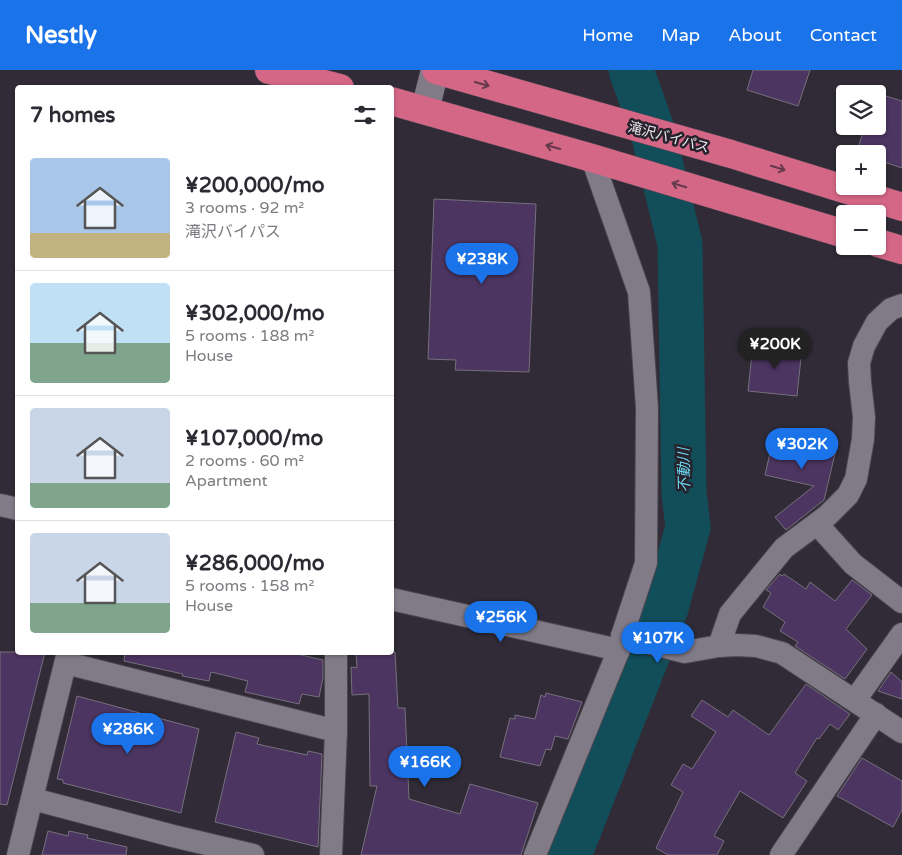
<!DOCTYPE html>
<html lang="en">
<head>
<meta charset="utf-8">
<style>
  body { margin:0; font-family:"Varela Round","Noto Sans JP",sans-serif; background:#f7f7f7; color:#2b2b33; height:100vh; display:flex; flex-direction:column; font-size:19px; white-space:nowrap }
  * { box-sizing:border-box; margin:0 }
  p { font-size:16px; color:#7c7c81 }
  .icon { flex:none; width:28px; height:28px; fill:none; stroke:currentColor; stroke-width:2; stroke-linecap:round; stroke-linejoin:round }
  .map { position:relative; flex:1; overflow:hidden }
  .drawer { position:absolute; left:15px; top:15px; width:379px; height:570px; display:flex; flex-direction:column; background:#fff; border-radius:5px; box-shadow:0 1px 4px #0004 }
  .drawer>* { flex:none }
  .controls { position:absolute; left:836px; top:15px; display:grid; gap:10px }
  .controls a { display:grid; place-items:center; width:50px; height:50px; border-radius:5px; background:#fff; box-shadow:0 1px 4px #0004; font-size:25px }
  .price { position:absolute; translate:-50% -42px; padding:0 11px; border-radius:18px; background:#1a73e8; color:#fff; font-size:16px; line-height:32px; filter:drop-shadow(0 1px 2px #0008) }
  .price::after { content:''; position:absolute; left:50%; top:30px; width:15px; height:11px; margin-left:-8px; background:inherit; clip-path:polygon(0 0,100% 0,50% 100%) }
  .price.selected { background:#222; color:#fff }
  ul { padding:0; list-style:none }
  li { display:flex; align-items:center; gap:15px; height:125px; padding:0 15px }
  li+li { border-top:1px solid #e1e1e2 }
  li span { display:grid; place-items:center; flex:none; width:140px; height:100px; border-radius:5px; color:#555 }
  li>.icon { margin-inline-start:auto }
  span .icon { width:60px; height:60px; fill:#fffc; stroke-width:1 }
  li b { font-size:21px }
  h2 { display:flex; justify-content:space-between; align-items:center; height:60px; padding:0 15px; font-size:21px }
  header { display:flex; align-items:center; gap:30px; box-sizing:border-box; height:70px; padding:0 25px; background:#1a73e8; color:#fff }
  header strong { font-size:24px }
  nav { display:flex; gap:28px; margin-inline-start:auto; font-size:18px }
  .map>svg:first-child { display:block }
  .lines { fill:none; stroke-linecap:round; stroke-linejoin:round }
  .river { stroke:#124e5a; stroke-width:45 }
  .building { fill:#4c3561; stroke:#76707c }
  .minor-casing { stroke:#4a464f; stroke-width:24 }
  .tertiary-casing { stroke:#4a464f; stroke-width:29 }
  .trunk-casing { stroke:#4a464f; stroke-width:29 }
  .minor { stroke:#817b88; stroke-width:22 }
  .tertiary { stroke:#817b88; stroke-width:28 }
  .trunk { stroke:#d46686; stroke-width:28 }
  .oneway { stroke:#643a4c }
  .labels { text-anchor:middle; stroke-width:5; stroke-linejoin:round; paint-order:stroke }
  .street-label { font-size:14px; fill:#e9e6ed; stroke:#27222c }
  .water-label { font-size:15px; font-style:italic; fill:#69d8f2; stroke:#27222c }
</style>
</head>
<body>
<header>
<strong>Nestly</strong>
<nav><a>Home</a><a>Map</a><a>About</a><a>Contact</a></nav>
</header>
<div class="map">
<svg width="902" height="785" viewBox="0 0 902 785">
  <rect width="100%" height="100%" fill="#302b36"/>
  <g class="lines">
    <!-- river -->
    <path class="river" d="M569 785 666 538 688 457 684 423 680 174 652 59 631 0"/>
  </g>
  <!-- building -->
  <g class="building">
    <path d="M753 0H810L798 36 747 20Z"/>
    <path d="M876 23 902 31V98L878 90V84H856L865 56H878Z"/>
    <path d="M434 129 536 134 529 302 455 300 456 290 428 289Z"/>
    <path d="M753 274 802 278 797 326 748 321Z"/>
    <path d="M788 360 838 371 824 430 786 460 775 447 814 416 765 405 774 365 786 368Z"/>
    <path d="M780 504 782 506 784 504 806 519 810 512 835 531 852 510 872 525 846 559 867 579 845 609 795 576 798 572 780 561 785 552 763 537 771 523 766 520Z"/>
    <path d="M0 582H45L7 735 0 734Z"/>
    <path d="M125 582H288L323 590V608L319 627 302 624 299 634 245 622 248 611 211 602 209 611 182 606 183 604 124 591Z"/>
    <path d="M356 582H395L398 638H405L409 729 460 744 470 714 538 733 521 785H361L377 716H370L369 624 352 625 351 597 357 598Z"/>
    <path d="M891 602 902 612V629L878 621Z"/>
    <path d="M806 614 850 644 838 660 830 654 819 669 817 668 795 703 807 711 783 748 740 721 714 766 724 771 717 785H668L656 778 683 722 671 715 683 694 692 699 716 662 691 646 702 630 728 647 733 640 769 665Z"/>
    <path d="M546 623 582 632 568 669 555 666 551 680 546 679 540 696 500 687 510 648 515 649V645L535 649 541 625 545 627Z"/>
    <path d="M77 626 199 659 181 743 63 713V710L57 709Z"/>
    <path d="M236 662 259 668 257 674 307 685 308 681 322 684 318 777 215 752Z"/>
    <path d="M862 688 902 711V740L893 757 837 726Z"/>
    <path d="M48 761 68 766 69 761 88 765 87 768 127 777 126 785H42Z"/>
  </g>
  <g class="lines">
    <defs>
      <g id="minor">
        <path d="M0 435 18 439"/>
        <path d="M817 454 853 494 902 532"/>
        <path d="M391 529 619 580"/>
        <path d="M622 566 685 582 719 576 736 575 756 576 782 583 902 662"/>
        <path d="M719 576 730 544 784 478 827 446 848 425 856 409 863 369 864 347 860 312 859 293 864 276 877 252 891 239 902 235"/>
        <path d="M66 593 336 661"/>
        <path d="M855 630 902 564"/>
        <path d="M33 729 173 766 253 785"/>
        <path d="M18 785 68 582"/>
        <path d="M331 785 336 661V582"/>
        <path d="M535 785 622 572V566L646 493 647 338 639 222 592 88"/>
        <path d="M781 785 876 644"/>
      </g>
      <path id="tertiary" d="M425 40 435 0"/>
      <g id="trunk">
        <path d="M269 0 340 18"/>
        <path d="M436 0 731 84 902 137"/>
        <path d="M391 31 592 88 845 164"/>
        <path d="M878 173 902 180"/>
      </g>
    </defs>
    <!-- minor casing -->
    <use href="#minor" class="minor-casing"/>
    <!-- tertiary casing -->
    <use href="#tertiary" class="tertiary-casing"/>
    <!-- trunk casing -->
    <use href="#trunk" class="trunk-casing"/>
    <!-- minor -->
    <use href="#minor" class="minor"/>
    <!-- tertiary -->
    <use href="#tertiary" class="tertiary"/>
    <!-- trunk -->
    <use href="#trunk" class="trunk"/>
  </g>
  <!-- one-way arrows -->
  <defs><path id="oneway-shaft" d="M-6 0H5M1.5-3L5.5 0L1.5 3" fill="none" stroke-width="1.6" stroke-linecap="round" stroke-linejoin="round" transform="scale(1.25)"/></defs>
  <g class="oneway">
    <use href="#oneway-shaft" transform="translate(482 14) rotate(16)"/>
    <use href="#oneway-shaft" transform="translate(553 77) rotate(-164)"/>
    <use href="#oneway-shaft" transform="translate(778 98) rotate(17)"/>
    <use href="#oneway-shaft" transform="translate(679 115) rotate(-163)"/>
  </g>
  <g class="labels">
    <!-- street labels -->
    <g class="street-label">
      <text transform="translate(669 67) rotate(15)" y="5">滝沢バイパス</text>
    </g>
    <!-- water labels -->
    <g class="water-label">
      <text transform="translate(684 400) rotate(-91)" y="5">不動川</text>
    </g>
  </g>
</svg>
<div class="controls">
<a><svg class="icon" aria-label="layers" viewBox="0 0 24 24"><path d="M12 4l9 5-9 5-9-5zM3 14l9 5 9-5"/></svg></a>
<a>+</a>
<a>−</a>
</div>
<b class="price" style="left:482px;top:215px">¥238K</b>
<b class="price selected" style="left:775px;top:300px">¥200K</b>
<b class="price" style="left:802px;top:400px">¥302K</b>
<b class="price" style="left:501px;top:573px">¥256K</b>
<b class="price" style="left:658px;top:594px">¥107K</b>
<b class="price" style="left:128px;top:685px">¥286K</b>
<b class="price" style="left:425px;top:718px">¥166K</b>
<section class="drawer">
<h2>7 homes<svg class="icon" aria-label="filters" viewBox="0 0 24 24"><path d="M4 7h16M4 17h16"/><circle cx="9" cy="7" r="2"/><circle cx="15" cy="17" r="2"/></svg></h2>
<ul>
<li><span style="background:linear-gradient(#a9c7e8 75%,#c2b280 0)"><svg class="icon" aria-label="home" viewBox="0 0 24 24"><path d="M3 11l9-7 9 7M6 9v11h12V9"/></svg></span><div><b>¥200,000/mo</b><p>3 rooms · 92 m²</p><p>滝沢バイパス</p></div></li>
<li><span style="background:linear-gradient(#bfe0f5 60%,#7fa58c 0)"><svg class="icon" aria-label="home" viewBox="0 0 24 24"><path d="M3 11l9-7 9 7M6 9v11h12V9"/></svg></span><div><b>¥302,000/mo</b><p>5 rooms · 188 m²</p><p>House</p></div></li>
<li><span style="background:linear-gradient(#c9d6e8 75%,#7fa58c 0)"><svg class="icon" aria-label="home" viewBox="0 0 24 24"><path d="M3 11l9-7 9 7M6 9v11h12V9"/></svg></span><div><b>¥107,000/mo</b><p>2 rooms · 60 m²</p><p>Apartment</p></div></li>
<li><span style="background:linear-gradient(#c9d6e8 70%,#7fa58c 0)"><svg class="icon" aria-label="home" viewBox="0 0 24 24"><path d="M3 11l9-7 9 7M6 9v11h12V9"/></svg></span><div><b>¥286,000/mo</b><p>5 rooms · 158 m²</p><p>House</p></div></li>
</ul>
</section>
</div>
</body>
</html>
